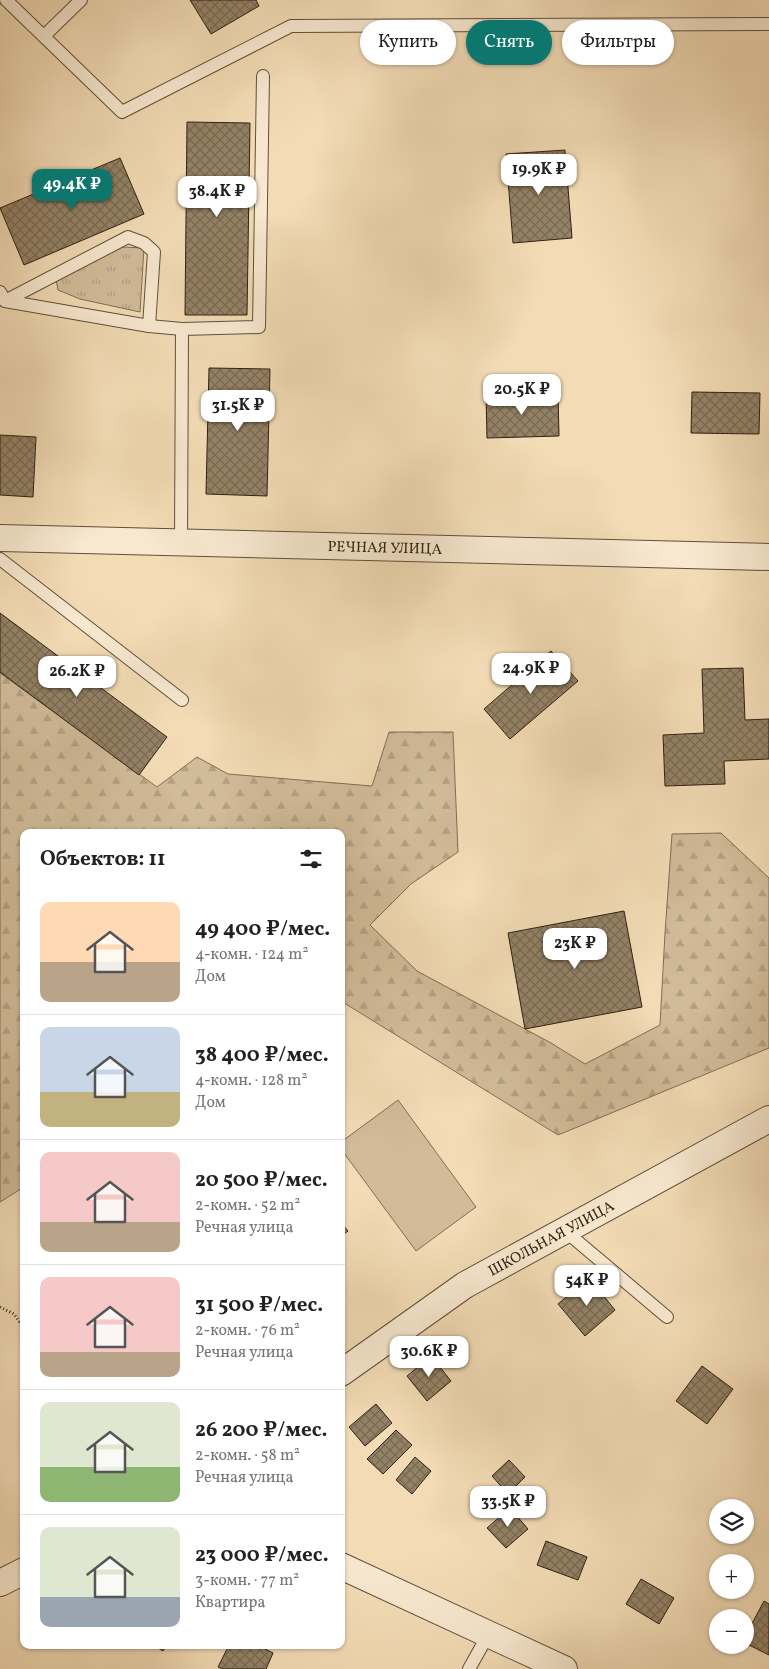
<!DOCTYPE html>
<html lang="ru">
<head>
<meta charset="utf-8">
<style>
  body { margin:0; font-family:Vollkorn,serif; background:#f2f2f2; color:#222; height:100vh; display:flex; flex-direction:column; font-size:19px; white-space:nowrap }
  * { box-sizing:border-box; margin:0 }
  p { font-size:16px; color:#767676 }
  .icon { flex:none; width:28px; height:28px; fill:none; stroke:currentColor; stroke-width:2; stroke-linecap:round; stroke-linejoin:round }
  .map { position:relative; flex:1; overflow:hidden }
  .panel { position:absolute; left:20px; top:829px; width:325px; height:820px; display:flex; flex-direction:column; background:#fff; border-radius:10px; box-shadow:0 1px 4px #0004 }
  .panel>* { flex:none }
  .banner { position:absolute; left:360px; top:20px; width:334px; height:45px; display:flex; gap:10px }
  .tools { position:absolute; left:709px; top:1499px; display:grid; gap:10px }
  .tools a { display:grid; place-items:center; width:45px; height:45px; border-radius:50%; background:#fff; box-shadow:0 1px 4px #0004; font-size:25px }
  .price { position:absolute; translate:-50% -42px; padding:0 11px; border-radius:10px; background:#fff; color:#222; font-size:16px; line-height:32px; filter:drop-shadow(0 1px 2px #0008) }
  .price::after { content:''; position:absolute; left:50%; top:30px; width:15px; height:11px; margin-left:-8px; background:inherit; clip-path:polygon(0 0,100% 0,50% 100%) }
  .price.selected { background:#0f766e; color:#fff }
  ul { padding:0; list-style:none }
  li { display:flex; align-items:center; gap:15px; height:125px; padding:0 20px }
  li+li { border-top:1px solid #e0e0e0 }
  li span { display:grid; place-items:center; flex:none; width:140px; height:100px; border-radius:10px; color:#555 }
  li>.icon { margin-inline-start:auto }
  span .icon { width:60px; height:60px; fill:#fffc; stroke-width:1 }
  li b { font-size:21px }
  h2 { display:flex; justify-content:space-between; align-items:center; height:60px; padding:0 20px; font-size:21px }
  .pill { padding:0 18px; border-radius:22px; background:#fff; box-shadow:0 1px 4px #0004; font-size:18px; line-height:45px }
  .pill.selected { background:#0f766e; color:#fff }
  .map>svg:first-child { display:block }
  .grass { fill:#d1bb99; stroke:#806e55 }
  .forest { fill:url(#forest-firs); stroke:#806e55 }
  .park { fill:url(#park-tufts); stroke:#806e55 }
  .building { fill:url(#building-cross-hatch); stroke:#2f2111 }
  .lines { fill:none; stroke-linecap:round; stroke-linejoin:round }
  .lane-casing { stroke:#60503a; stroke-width:14 }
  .street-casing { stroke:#60503a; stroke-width:28 }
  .path { stroke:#2f2111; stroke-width:3; stroke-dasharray:1 2.5; stroke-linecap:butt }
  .lane { stroke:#f7e8cf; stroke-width:12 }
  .street { stroke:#f7e8cf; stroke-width:26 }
  .labels { text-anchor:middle; stroke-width:5; stroke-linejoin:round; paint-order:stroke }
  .street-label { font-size:15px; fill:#2f2111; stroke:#f7e8cf }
</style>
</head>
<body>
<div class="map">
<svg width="769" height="1669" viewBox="0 0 769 1669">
  <defs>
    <pattern id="forest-firs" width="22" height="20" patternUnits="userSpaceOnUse" patternTransform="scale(1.25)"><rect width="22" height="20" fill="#d1bb99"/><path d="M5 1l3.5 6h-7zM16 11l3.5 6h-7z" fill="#b4a083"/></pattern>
    <pattern id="park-tufts" width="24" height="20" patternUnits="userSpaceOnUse" patternTransform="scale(1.25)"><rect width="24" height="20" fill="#d1bb99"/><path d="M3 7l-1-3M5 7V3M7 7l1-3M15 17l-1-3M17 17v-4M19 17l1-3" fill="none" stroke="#b4a083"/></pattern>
    <pattern id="building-cross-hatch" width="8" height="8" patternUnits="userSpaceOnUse" patternTransform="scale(1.25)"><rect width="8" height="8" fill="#948266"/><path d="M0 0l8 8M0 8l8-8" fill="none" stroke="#796a53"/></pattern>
  </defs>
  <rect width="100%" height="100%" fill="#f2dbb5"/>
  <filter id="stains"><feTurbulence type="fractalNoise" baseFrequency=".004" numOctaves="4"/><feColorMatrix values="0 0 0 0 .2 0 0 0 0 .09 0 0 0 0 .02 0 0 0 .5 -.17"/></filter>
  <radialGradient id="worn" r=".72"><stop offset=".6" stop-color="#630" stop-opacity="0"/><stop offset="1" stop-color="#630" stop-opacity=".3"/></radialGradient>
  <!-- grass -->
  <path class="grass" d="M398 1100 476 1207 416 1251 341 1149V1142Z"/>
  <!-- forest -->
  <path class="forest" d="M0 673 157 787 197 757 228 774 372 786 389 732H453L458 852 411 884 370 925 417 971 551 1043 585 1064 660 1025 665 933 672 834 721 833 769 878V1048L558 1135 341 1001V832H24V1187L0 1202Z"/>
  <!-- park -->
  <path class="park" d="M122 247 144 248 140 312 80 299 58 290 56 280 115 250Z"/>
  <!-- building -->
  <g class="building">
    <path d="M190 0H256L259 6 211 34Z"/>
    <path d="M187 122 250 123 247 315H185Z"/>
    <path d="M565 150 572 238 513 243 506 154Z"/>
    <path d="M120 158 144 214 24 265 0 208Z"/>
    <path d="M209 368 270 369 267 496 206 494Z"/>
    <path d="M692 392 760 393 759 434 691 433Z"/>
    <path d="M558 393 559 436 487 438 486 395Z"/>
    <path d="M0 435 36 437 33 497 0 495Z"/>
    <path d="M0 613 167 737 139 775 0 672Z"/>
    <path d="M551 651 578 681 510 739 484 709Z"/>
    <path d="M743 668 745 720 769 719V759L724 761 725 784 665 786 663 735 704 733 702 669Z"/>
    <path d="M624 911 642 1007 525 1029 508 933Z"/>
    <path d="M341 1223 348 1231 341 1236Z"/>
    <path d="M589 1278 615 1310 585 1336 558 1304Z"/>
    <path d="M431 1356 451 1381 427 1401 407 1376Z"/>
    <path d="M702 1366 733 1389 707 1424 676 1401Z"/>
    <path d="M376 1404 392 1423 365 1446 349 1427Z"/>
    <path d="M396 1430 412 1445 383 1474 367 1459Z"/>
    <path d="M415 1457 431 1471 412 1494 396 1480Z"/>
    <path d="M509 1460 525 1477 508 1494 492 1476Z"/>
    <path d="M510 1508 528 1529 506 1548 487 1528Z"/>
    <path d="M546 1541 587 1557 578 1580 537 1565Z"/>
    <path d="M641 1579 674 1598 659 1624 626 1604Z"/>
    <path d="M764 1601 769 1604V1655L745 1643V1637Z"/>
    <path d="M153 1645H167L163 1651Z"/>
    <path d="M229 1645H257L273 1653 266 1669H223L218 1667Z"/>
  </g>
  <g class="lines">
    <defs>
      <g id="lane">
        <path d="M6 0 122 112 291 26 769 24"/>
        <path d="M44 36 81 0"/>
        <path d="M0 292 5 301 149 326 182 329 259 327 263 76"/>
        <path d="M5 301 128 237 144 243 154 252 149 326"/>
        <path d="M181 543 182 329"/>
        <path d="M0 559 182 700"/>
        <path d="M564 1230 667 1317"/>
        <path d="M469 1669 488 1635"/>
      </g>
      <g id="street">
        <path id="s1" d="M0 538 769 557"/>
        <path id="s2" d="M341 1373 465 1285 769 1119"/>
        <path d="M341 1566 564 1669"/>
        <path d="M0 1583 24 1571"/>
      </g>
    </defs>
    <!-- lane casing -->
    <use href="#lane" class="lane-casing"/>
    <!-- street casing -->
    <use href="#street" class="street-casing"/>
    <!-- path -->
    <path class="path" d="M0 1307 14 1314 24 1328"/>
    <!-- lane -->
    <use href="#lane" class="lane"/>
    <!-- street -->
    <use href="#street" class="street"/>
  </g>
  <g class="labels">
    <!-- street labels -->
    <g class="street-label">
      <text dy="5" stroke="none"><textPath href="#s1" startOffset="385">РЕЧНАЯ УЛИЦА</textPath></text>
      <text dy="5" stroke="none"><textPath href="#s2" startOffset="250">ШКОЛЬНАЯ УЛИЦА</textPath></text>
    </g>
  </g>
  <rect width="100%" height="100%" filter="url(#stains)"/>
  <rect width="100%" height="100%" fill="url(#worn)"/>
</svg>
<div class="tools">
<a><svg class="icon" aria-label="layers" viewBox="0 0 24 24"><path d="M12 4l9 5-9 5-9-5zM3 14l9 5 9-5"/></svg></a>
<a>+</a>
<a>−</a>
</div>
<b class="price" style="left:539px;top:196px">19.9K ₽</b>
<b class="price selected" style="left:72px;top:211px">49.4K ₽</b>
<b class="price" style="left:217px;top:218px">38.4K ₽</b>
<b class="price" style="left:522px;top:416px">20.5K ₽</b>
<b class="price" style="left:238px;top:432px">31.5K ₽</b>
<b class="price" style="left:531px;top:695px">24.9K ₽</b>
<b class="price" style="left:77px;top:698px">26.2K ₽</b>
<b class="price" style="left:575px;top:970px">23K ₽</b>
<b class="price" style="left:587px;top:1307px">54K ₽</b>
<b class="price" style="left:429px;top:1378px">30.6K ₽</b>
<b class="price" style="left:508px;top:1528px">33.5K ₽</b>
<div class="banner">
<a class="pill">Купить</a>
<a class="pill selected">Снять</a>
<a class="pill">Фильтры</a>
</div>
<section class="panel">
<h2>Объектов: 11<svg class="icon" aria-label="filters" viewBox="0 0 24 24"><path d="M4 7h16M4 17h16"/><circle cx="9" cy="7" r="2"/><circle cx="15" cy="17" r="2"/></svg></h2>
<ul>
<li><span style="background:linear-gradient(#ffd9b3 60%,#b9a48a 0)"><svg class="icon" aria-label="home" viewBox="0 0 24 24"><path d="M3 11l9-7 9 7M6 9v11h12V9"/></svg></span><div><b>49 400 ₽/мес.</b><p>4-комн. · 124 m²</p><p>Дом</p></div></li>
<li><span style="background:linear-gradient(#c9d6e8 65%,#c2b280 0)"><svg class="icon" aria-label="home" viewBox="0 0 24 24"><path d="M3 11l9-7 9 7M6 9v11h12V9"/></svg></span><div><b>38 400 ₽/мес.</b><p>4-комн. · 128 m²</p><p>Дом</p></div></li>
<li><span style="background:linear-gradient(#f6c9c9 70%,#b9a48a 0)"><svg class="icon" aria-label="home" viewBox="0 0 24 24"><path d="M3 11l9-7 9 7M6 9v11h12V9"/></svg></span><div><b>20 500 ₽/мес.</b><p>2-комн. · 52 m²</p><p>Речная улица</p></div></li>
<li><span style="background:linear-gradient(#f6c9c9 75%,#b9a48a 0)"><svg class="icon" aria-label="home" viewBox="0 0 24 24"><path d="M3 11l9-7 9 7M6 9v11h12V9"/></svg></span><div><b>31 500 ₽/мес.</b><p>2-комн. · 76 m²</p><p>Речная улица</p></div></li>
<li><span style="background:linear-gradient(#dfe7d0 65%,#8fb573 0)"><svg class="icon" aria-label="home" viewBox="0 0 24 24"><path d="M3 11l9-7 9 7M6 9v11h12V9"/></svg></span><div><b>26 200 ₽/мес.</b><p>2-комн. · 58 m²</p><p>Речная улица</p></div></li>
<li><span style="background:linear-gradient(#dfe7d0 70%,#9aa5b1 0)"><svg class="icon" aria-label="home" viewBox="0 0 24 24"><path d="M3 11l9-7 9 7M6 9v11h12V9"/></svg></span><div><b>23 000 ₽/мес.</b><p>3-комн. · 77 m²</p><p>Квартира</p></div></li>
</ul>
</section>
</div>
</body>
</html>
